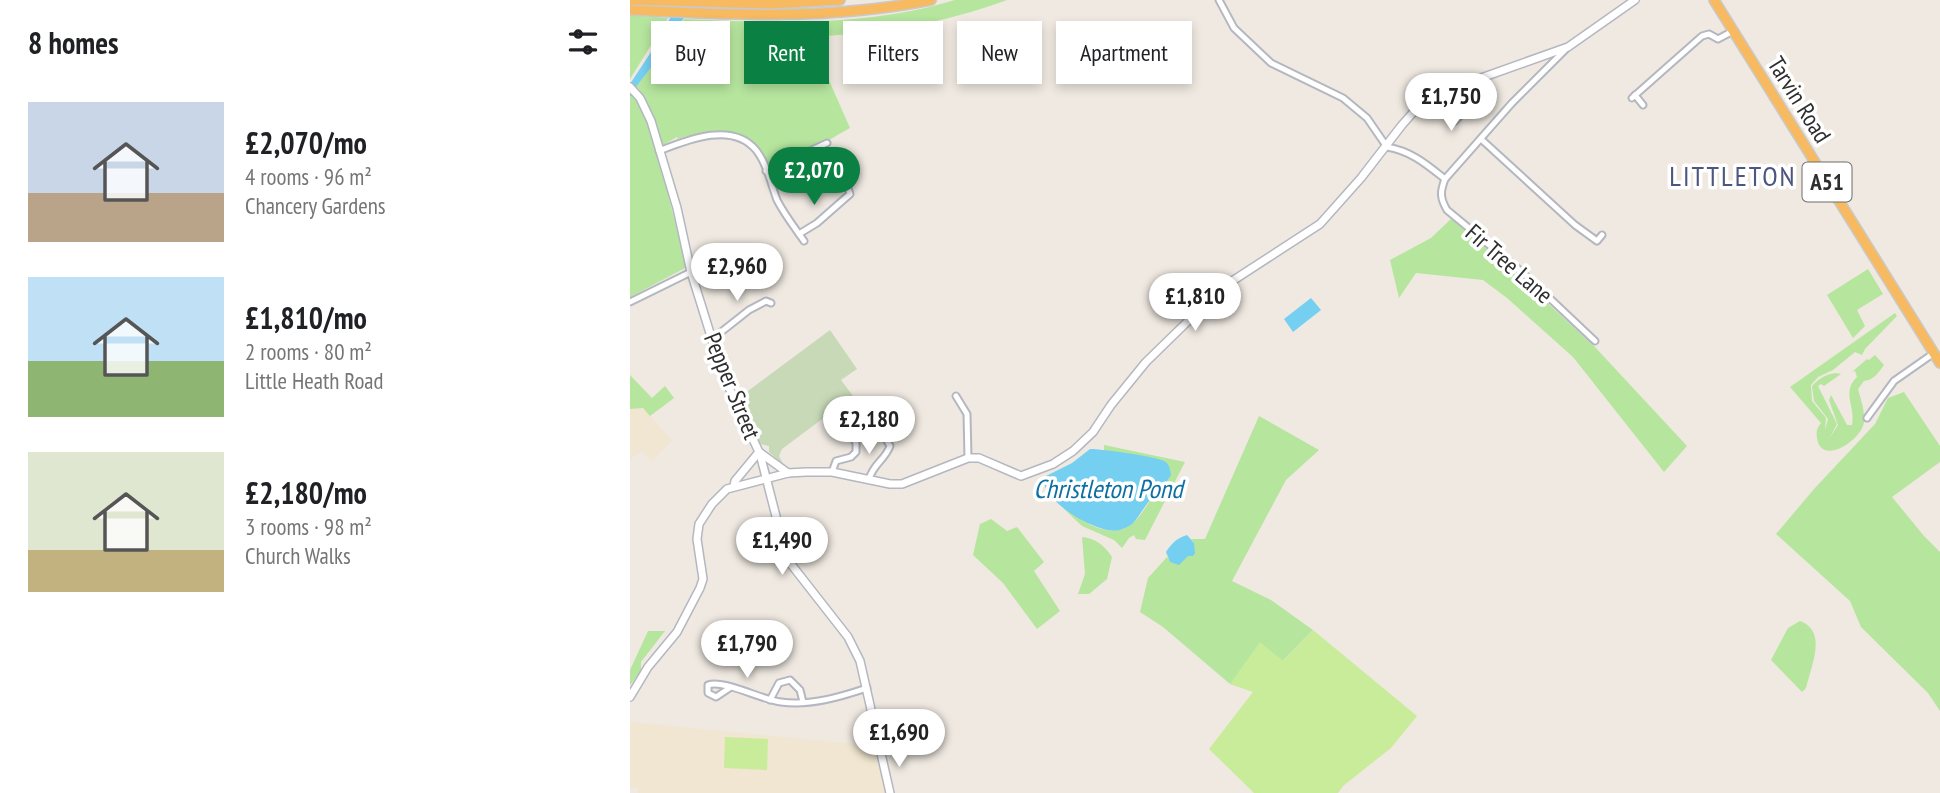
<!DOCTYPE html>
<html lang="en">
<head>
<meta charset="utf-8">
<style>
  body { margin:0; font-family:"PT Sans Narrow",sans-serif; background:#f6f6f6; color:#202124; height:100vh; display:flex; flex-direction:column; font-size:26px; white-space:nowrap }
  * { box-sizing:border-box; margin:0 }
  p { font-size:23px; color:#757577 }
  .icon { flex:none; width:38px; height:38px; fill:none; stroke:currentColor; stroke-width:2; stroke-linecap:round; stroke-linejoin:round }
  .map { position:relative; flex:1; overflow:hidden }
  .details { display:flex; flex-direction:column; background:#fff; width:630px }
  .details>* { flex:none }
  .guide { position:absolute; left:21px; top:21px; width:665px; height:63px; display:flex; gap:14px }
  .price { position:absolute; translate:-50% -60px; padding:0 16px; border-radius:24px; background:#fff; color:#222; font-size:23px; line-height:46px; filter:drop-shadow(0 2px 4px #0008) }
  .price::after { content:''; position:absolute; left:50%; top:42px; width:21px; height:16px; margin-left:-10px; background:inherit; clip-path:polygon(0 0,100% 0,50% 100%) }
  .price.current { background:#0b8043; color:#fff }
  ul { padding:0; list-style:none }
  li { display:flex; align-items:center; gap:21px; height:175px; padding:0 28px }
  li span { display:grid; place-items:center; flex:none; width:196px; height:140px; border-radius:0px; color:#555 }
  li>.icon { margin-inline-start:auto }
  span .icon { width:84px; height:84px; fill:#fffc; stroke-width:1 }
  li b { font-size:30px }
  h2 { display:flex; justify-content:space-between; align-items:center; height:84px; padding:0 28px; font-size:30px }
  .chip { padding:0 24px; border-radius:0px; background:#fff; box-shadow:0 4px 10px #0003; font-size:24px; line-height:63px }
  .chip.current { background:#0b8043; color:#fff }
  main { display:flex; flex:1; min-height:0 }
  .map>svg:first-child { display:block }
  .education { fill:#f0e6d1 }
  .green { fill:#b6e59e }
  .cemetery { fill:#c8d9b8 }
  .pitch { fill:#c9ec9a }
  .water { fill:#75cff0 }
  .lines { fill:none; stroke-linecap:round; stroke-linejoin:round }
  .minor-casing { stroke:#b4b7c1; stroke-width:9 }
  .tertiary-casing { stroke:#b4b7c1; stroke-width:10 }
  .trunk-casing { stroke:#c9c9c9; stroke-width:12 }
  .minor { stroke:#fff; stroke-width:5 }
  .tertiary { stroke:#fff; stroke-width:7 }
  .trunk { stroke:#f8ba60; stroke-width:9 }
  .labels { text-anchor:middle; stroke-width:7; stroke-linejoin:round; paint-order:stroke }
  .shield { fill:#fff; stroke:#6d6d6d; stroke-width:2 }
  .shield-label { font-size:23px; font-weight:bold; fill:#2e2e2e }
  .street-label { font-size:24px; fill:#2e2e2e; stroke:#fff }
  .water-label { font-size:26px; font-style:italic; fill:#0d6fa3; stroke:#fff }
  .quarter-label { font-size:28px; letter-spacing:2px; fill:#4d5680; stroke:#fff }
</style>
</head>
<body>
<main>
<section class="details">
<h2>8 homes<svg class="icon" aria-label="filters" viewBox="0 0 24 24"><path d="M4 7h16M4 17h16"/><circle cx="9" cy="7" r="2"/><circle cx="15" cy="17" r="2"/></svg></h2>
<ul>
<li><span style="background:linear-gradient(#c9d6e8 65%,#b9a48a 0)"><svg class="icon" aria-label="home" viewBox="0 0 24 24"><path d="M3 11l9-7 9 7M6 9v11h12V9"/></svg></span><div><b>£2,070/mo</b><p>4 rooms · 96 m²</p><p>Chancery Gardens</p></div></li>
<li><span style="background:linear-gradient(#bfe0f5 60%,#8fb573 0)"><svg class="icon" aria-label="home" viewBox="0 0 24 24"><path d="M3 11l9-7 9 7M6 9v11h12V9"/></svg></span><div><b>£1,810/mo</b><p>2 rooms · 80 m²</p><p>Little Heath Road</p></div></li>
<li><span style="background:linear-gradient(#dfe7d0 70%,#c2b280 0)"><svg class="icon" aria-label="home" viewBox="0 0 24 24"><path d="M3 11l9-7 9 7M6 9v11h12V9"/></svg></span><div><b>£2,180/mo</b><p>3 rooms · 98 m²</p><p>Church Walks</p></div></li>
</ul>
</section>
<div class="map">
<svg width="1310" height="793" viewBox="0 0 1310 793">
  <rect width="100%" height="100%" fill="#efe9e1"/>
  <!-- education -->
  <g class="education">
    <path d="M13 408 42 441 21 461 12 451 0 459V409Z"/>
    <path d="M0 722 246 746 257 793H8L9 789 0 787Z"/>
  </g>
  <!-- green -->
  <g class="green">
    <path d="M325 0H377C313 24 249 33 180 37L220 128C201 138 157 168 137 164 121 127 82 127 48 139L47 137 33 145 9 89 5 88 37 47 54 19C145 23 236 27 325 0Z"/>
    <path d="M0 15 38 18 0 79Z"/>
    <path d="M2 92 20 127 57 267 0 297V98Z"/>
    <path d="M821 219 877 266 964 346 1057 446 1034 472 943 357 877 298 853 280 786 273 769 298 760 260 801 238Z"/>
    <path d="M1238 269 1253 294 1227 310 1235 326 1223 338 1197 295Z"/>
    <path d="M1265 313 1267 316 1235 349 1232 355 1225 352 1203 370 1188 377 1181 385 1182 401 1196 418 1195 430 1198 419 1184 401 1182 386C1189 378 1201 371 1211 374L1194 386 1191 384 1188 386 1207 424 1199 439 1208 425 1199 400 1201 395 1217 425H1222C1226 407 1211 392 1227 377L1225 371 1222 372 1237 359 1239 360 1245 355 1254 365C1248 373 1244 380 1234 381L1228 389C1231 400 1235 411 1234 422 1232 440 1191 467 1187 438 1186 432 1187 428 1191 423L1160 387Z"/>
    <path d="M0 375 22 398 35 386 44 398 20 416 13 408 0 409Z"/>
    <path d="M1274 392 1310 446V462L1262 497 1294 536 1310 552V711L1298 693 1231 627 1220 601 1146 534 1184 489 1245 424 1258 398Z"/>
    <path d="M629 416 689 450 656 480 602 581 641 600 683 630 623 691 600 684 533 627 510 612 518 578 537 557 541 562 564 543 561 539H575Z"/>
    <path d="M474 445 555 462 515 540 506 539 504 535 499 538 492 548 484 540 452 526 433 508C453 521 481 542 503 523 515 512 521 495 535 484L522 459 474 451Z"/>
    <path d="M361 519 377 531 387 527 414 562 404 571 430 611 407 629 373 583 343 555 350 524Z"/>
    <path d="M452 537C465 538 475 546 482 557L477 579 459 594H448L455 574Z"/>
    <path d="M1170 621C1198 631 1181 666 1176 688L1172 692 1141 660 1158 628Z"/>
    <path d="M18 631H35L11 662V671L0 685V670Z"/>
  </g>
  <!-- cemetery -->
  <path class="cemetery" d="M200 330 227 369 211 380 223 396 152 449 149 456 153 464 139 452V446L130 444 110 402 115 395 114 394Z"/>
  <!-- pitch -->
  <g class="pitch">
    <path d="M683 630 787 716 761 748 713 786 708 793H624L579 749 623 692 600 684 630 642 653 661Z"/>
    <path d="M95 737 138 739 137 770 94 768Z"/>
  </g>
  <!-- water -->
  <g class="water">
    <path d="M50 0H64L37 47 2 92 0 98V84L23 49Z"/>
    <path d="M681 298 691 310 663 332 654 319Z"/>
    <path d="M460 449C472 449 523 456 534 461 540 464 540 470 541 475 535 485 527 491 520 500 514 507 510 515 504 522 501 526 495 528 490 530 470 536 409 501 414 477L442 463Z"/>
    <path d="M557 535 564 543 565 553 563 556H558L549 565 540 562 536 552C542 543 547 538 557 535Z"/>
  </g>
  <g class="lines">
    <defs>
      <g id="minor">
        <path d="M589 0 604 28 641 63 713 98 737 118 757 147C781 151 796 164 815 179L882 103 937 48"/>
        <path d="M1005 95 1013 105"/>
        <path d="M1002 98 1072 36 1079 34 1088 39 1103 31"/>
        <path d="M799 101 825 121 841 104"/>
        <path d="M851 139 945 225 967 241 972 235"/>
        <path d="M29 151C57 140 102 121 126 150 137 164 141 184 147 200 154 214 165 228 174 241"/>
        <path d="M136 171 197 143"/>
        <path d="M815 179C810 192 810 198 817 210L893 273 965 341"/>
        <path d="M169 234 187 223 220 194 216 183"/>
        <path d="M0 302 61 272"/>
        <path d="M81 340 119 310 136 301 141 303"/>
        <path d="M326 396 337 414 338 458"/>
        <path d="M1237 418 1264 381 1304 353"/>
        <path d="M202 472 206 461 221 457 226 452V443L220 433"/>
        <path d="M239 479C244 463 255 460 260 446L242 416"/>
        <path d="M101 687 86 697 78 693V685C93 679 132 700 151 702 180 706 210 697 237 688"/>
        <path d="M140 700 149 683 160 680 170 690 173 702"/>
      </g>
      <g id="tertiary">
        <path d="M0 87 10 98 21 121 47 208 61 272 93 375 129 452 158 473"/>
        <path d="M130 454 157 559 218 637 230 661 260 793"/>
        <path d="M104 486 105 481 129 452"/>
        <path d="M0 697 18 667 47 632 70 588 73 579 67 539 69 524 82 504 97 489 158 473 176 472H202L260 484H272L338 458H349L391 476 423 464 443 451 463 432 481 405 516 362 593 287 690 224 731 178 772 125 787 108 820 89 938 47 1005 0"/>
      </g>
      <g id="trunk">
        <path d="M0 0 139 4 210 0"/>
        <path d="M1084 0 1310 363"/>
        <path d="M0 10C101 15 201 20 301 0"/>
      </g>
    </defs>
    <!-- minor casing -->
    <use href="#minor" class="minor-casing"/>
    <!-- tertiary casing -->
    <use href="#tertiary" class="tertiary-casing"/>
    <!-- trunk casing -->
    <use href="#trunk" class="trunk-casing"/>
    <!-- minor -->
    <use href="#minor" class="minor"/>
    <!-- tertiary -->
    <use href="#tertiary" class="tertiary"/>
    <!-- trunk -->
    <use href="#trunk" class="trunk"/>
  </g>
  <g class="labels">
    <!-- shield labels -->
    <rect class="shield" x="1172.5" y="162.5" width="49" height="39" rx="5"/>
    <g class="shield-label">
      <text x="1197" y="190">A51</text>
    </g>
    <!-- street labels -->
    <g class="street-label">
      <text transform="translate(1169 100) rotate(58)" y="8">Tarvin Road</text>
      <text transform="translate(879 264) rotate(41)" y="8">Fir Tree Lane</text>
      <text transform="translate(102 386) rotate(68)" y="8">Pepper Street</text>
    </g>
    <!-- water labels -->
    <g class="water-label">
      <text x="478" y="498">Christleton Pond</text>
    </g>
    <!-- quarter labels -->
    <g class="quarter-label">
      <text x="1103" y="186">LITTLETON</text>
    </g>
  </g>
</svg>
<b class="price" style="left:821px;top:133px">£1,750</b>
<b class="price current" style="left:184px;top:207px">£2,070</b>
<b class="price" style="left:107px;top:303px">£2,960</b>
<b class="price" style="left:565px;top:333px">£1,810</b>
<b class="price" style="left:239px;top:456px">£2,180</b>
<b class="price" style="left:152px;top:577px">£1,490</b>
<b class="price" style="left:117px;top:680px">£1,790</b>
<b class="price" style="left:269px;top:769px">£1,690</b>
<div class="guide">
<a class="chip">Buy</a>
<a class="chip current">Rent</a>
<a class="chip">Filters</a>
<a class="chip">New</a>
<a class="chip">Apartment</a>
</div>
</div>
</main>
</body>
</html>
